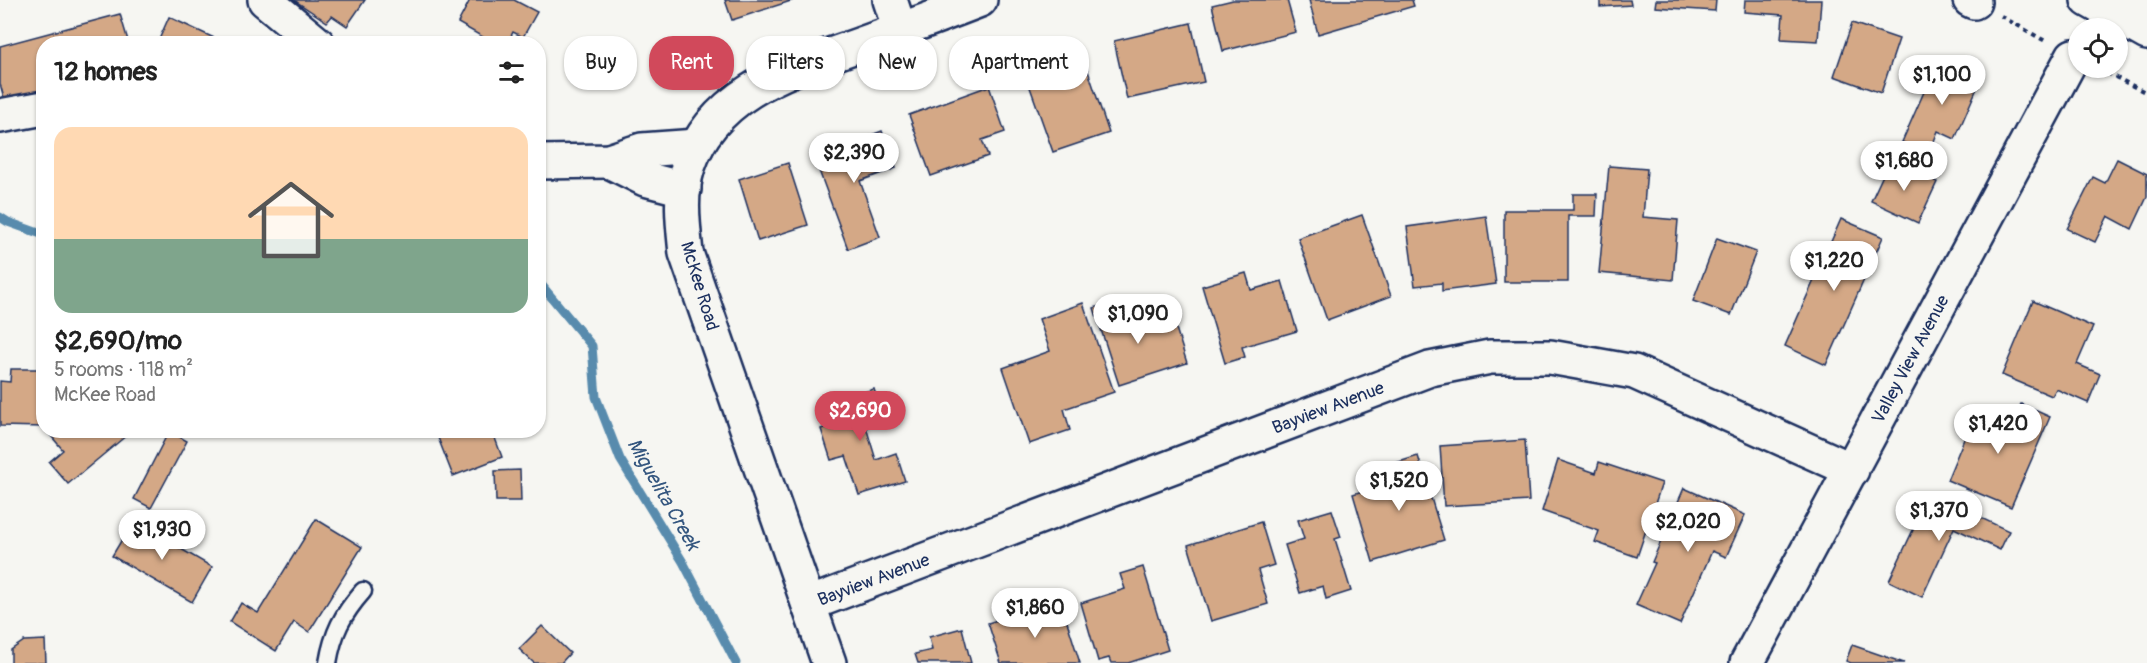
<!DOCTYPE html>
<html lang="en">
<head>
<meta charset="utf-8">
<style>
  body { margin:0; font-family:Pangolin,sans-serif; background:#f2f2f2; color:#222; height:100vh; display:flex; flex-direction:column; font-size:22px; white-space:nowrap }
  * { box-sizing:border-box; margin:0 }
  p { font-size:20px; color:#767676 }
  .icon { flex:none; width:33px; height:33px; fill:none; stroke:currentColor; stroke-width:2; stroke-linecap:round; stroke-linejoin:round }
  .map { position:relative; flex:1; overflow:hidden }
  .details { position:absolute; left:36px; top:36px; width:510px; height:402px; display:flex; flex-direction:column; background:#fff; border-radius:24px; box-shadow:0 2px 4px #0004 }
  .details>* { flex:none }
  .top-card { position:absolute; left:564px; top:36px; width:570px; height:54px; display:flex; gap:12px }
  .fabs { position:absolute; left:2068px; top:18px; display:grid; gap:12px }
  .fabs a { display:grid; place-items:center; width:60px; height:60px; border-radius:50%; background:#fff; box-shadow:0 2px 4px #0004; font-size:30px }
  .price { position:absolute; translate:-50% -51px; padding:0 14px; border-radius:21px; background:#fff; color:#222; font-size:20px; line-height:39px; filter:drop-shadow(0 2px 3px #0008) }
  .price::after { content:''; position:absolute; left:50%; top:36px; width:18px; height:14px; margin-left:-9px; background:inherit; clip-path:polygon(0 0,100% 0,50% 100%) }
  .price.on { background:#d1495b; color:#fff }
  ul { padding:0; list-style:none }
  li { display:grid; align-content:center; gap:12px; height:318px; padding:0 18px }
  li+li { border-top:2px solid #e0e0e0 }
  li span { display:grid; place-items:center; height:186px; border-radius:18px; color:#555 }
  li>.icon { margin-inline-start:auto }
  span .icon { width:108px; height:108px; fill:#fffc; stroke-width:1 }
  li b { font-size:26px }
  h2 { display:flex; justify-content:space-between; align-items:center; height:72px; padding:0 18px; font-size:26px }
  .chip { padding:0 21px; border-radius:24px; background:#fff; box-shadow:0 2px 4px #0004; font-size:21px; line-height:54px }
  .chip.on { background:#d1495b; color:#fff }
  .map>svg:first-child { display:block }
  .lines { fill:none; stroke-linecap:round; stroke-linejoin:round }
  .stream { stroke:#588bad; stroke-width:9 }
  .building { fill:#d4a886; stroke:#1b2f5e; stroke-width:1.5 }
  .service-casing { stroke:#1b2f5e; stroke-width:21 }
  .minor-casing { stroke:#1b2f5e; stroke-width:38 }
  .tertiary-casing { stroke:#1b2f5e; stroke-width:38 }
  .secondary-casing { stroke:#1b2f5e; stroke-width:38 }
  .path { stroke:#1b2f5e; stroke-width:4; stroke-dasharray:4.5 4.5; stroke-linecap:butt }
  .service { stroke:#f6f6f2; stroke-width:16 }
  .minor { stroke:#f6f6f2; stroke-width:33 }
  .tertiary { stroke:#f6f6f2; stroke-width:33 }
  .secondary { stroke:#f6f6f2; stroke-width:33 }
  .labels { text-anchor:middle; stroke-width:4.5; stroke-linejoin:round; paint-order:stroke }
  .street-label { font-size:18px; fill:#1b2f5e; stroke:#f6f6f2 }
  .water-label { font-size:20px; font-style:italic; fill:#34567f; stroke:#f6f6f2 }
</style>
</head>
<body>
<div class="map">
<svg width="2147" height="663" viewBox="0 0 2147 663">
  <rect width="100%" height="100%" fill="#f6f6f2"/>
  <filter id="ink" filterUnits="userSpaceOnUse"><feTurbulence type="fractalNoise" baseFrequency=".0167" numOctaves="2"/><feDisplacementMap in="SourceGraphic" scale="12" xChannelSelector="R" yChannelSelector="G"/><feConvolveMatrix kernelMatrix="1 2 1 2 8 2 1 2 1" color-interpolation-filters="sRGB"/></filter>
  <g filter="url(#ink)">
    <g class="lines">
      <!-- stream -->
      <g class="stream">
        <path d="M0 217 8 222 44 235"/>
        <path d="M538 281 592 346 596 397 620 459 683 562 736 663"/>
      </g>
    </g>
    <!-- building -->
    <g class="building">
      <path d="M294 0H365L347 26 332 16 327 22Z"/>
      <path d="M470 0H514L537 12 523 37 513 32 507 44H495L458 23Z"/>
      <path d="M725 0H794L732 20Z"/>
      <path d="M1233 0H1287L1296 32 1223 51 1212 5Z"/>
      <path d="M1309 0H1412L1414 6 1318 34Z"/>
      <path d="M1600 0H1630L1631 5 1600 7Z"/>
      <path d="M1656 0H1716L1715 11 1655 7Z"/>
      <path d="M1745 0H1821L1818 41 1781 39 1783 15 1744 12Z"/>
      <path d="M120 14 129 44H44V95L6 105 0 84V46Z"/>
      <path d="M169 17 227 44H157Z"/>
      <path d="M1191 23 1204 82 1127 99 1114 41Z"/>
      <path d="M1852 23 1899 39 1881 93 1834 76Z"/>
      <path d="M1083 56 1109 133 1053 152 1026 76Z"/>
      <path d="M1938 60 1981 79 1955 139 1938 131 1929 154 1902 142Z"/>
      <path d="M989 86 1005 132 982 140 988 156 931 176 909 115Z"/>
      <path d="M882 131 896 168 860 181 880 237 848 249 814 157Z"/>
      <path d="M2117 159 2147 174V197L2132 229 2108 216 2095 242 2067 229 2093 177 2105 183Z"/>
      <path d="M1890 160 1937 182 1918 223 1871 201Z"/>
      <path d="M788 163 808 225 758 241 739 179Z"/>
      <path d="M1609 166 1647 169 1643 217 1678 220 1673 280 1599 273Z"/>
      <path d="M1573 194H1597L1596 216H1568V282H1504V210H1573Z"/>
      <path d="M1362 215 1391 296 1327 320 1298 238Z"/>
      <path d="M1486 216 1496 284 1442 291V283L1415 286 1407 227Z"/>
      <path d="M1841 219 1883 237 1826 365 1785 346Z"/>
      <path d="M1717 238 1756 252 1731 315 1693 301Z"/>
      <path d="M1246 273 1251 290 1282 281 1297 331 1242 347 1245 357 1225 363 1202 286Z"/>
      <path d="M1122 299 1133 336 1174 322 1187 363 1119 385 1094 308Z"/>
      <path d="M2033 301 2093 327 2077 364 2100 374 2088 403 2056 389 2052 396 2002 375Z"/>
      <path d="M1083 303 1114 392 1064 409 1070 430 1029 444 1003 368 1050 351 1039 319Z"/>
      <path d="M11 369H44V427L0 426V381L10 382Z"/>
      <path d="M874 389 884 421 866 427 876 460 896 453 905 481 859 495 846 456 831 460 821 429 833 425 826 404Z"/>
      <path d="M2021 404 2050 417 2011 507 1947 480 1974 415 2010 430Z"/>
      <path d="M46 430H123L127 435 68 484 49 462 63 450Z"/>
      <path d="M435 430H492L502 457 453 476Z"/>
      <path d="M169 431 187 441 151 508 134 499Z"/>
      <path d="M1525 440 1529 501 1444 506 1440 446Z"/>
      <path d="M1418 456 1444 540 1373 562 1353 494 1388 483 1383 467Z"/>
      <path d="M1558 460 1596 473 1599 462 1662 483 1637 557 1595 542 1599 531 1542 511Z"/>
      <path d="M520 470 521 501H496L495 471Z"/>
      <path d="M1684 488 1745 515 1726 557 1712 551 1680 624 1636 605 1655 563 1652 562Z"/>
      <path d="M1930 494 2009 531 2000 550 1954 528 1922 597 1889 581Z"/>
      <path d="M1332 510 1341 537 1335 539 1351 591 1326 599 1323 586 1300 593 1285 545 1304 539 1298 520Z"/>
      <path d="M316 519 362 547 309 632 294 622 276 651 230 622 241 603 258 613Z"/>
      <path d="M133 521 212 567 192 602 112 556Z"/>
      <path d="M1261 522 1274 565 1258 570 1268 604 1211 621 1188 545Z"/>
      <path d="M1143 567 1168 650 1128 663H1111L1109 658 1098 661 1081 603 1125 589 1120 574Z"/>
      <path d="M1062 606 1080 663H1001L988 623 1007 617 1009 623Z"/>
      <path d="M542 626 570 653 561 663H534L519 649Z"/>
      <path d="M962 628 971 663H918L915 654 932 650 929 637Z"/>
      <path d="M45 640 46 663H11V650L24 641Z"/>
      <path d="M1852 645 1904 663H1851L1846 661Z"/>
    </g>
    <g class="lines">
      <defs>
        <path id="service" d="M328 663C333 633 342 615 363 591"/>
        <g id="minor">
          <path d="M265 0 318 44"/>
          <path d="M890 0 900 30"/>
          <path d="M1970 0 1974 2"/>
          <path d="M2097 2 2100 6 2147 10"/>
          <path d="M0 116 44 108"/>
          <path d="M609 161 645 179 684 189"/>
          <path d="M538 162 609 161 642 150 697 146"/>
          <path id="s1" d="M809 604 1430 369 1490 357H1550L1634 372 1852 470"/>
          <path id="s2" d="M1747 663 2073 56"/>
        </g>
        <path id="tertiary" d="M829 663 686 253C683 224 679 195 688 167 714 89 796 68 864 43 903 29 942 15 980 0"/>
        <path id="secondary" d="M2088 0 2147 33"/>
      </defs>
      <!-- service casing -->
      <use href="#service" class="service-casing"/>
      <!-- minor casing -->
      <use href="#minor" class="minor-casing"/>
      <!-- tertiary casing -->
      <use href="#tertiary" class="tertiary-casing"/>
      <!-- secondary casing -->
      <use href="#secondary" class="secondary-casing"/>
      <!-- path -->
      <g class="path">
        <path d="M2001 16 2047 42"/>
        <path d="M2099 69 2147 93"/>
      </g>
      <!-- service -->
      <use href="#service" class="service"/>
      <!-- minor -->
      <use href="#minor" class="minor"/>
      <!-- tertiary -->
      <use href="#tertiary" class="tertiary"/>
      <!-- secondary -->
      <use href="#secondary" class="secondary"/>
    </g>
  </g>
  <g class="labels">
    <!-- street labels -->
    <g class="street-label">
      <text transform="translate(700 286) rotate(73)" y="6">McKee Road</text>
      <text dy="6" stroke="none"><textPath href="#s2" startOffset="345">Valley View Avenue</textPath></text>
      <text dy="6" stroke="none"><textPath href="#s1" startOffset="555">Bayview Avenue</textPath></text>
      <text dy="6" stroke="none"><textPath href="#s1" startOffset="69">Bayview Avenue</textPath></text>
    </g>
    <!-- water labels -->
    <g class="water-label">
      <text transform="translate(664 494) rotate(60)" y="7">Miguelita Creek</text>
    </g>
  </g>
</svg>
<div class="fabs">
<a><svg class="icon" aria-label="locate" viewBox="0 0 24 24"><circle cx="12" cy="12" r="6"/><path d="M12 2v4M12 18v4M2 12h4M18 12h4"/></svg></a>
</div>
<b class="price" style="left:1942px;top:106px">$1,100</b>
<b class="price" style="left:854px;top:184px">$2,390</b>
<b class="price" style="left:1904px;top:192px">$1,680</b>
<b class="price" style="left:1834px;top:292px">$1,220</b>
<b class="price" style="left:1138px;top:345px">$1,090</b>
<b class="price on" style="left:860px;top:442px">$2,690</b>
<b class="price" style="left:1998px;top:455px">$1,420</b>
<b class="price" style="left:1399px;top:512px">$1,520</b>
<b class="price" style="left:1939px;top:542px">$1,370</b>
<b class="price" style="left:1688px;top:553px">$2,020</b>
<b class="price" style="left:162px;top:561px">$1,930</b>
<b class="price" style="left:1035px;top:639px">$1,860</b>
<div class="top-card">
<a class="chip">Buy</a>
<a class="chip on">Rent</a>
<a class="chip">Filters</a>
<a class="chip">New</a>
<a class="chip">Apartment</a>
</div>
<section class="details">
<h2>12 homes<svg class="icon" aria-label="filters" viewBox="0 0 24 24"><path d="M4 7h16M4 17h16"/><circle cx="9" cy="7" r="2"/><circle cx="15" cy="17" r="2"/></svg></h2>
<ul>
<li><span style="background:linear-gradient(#ffd9b3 60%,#7fa58c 0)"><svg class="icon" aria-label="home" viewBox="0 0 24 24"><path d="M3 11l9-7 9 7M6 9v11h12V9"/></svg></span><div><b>$2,690/mo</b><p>5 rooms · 118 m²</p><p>McKee Road</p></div></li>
</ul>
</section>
</div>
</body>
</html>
